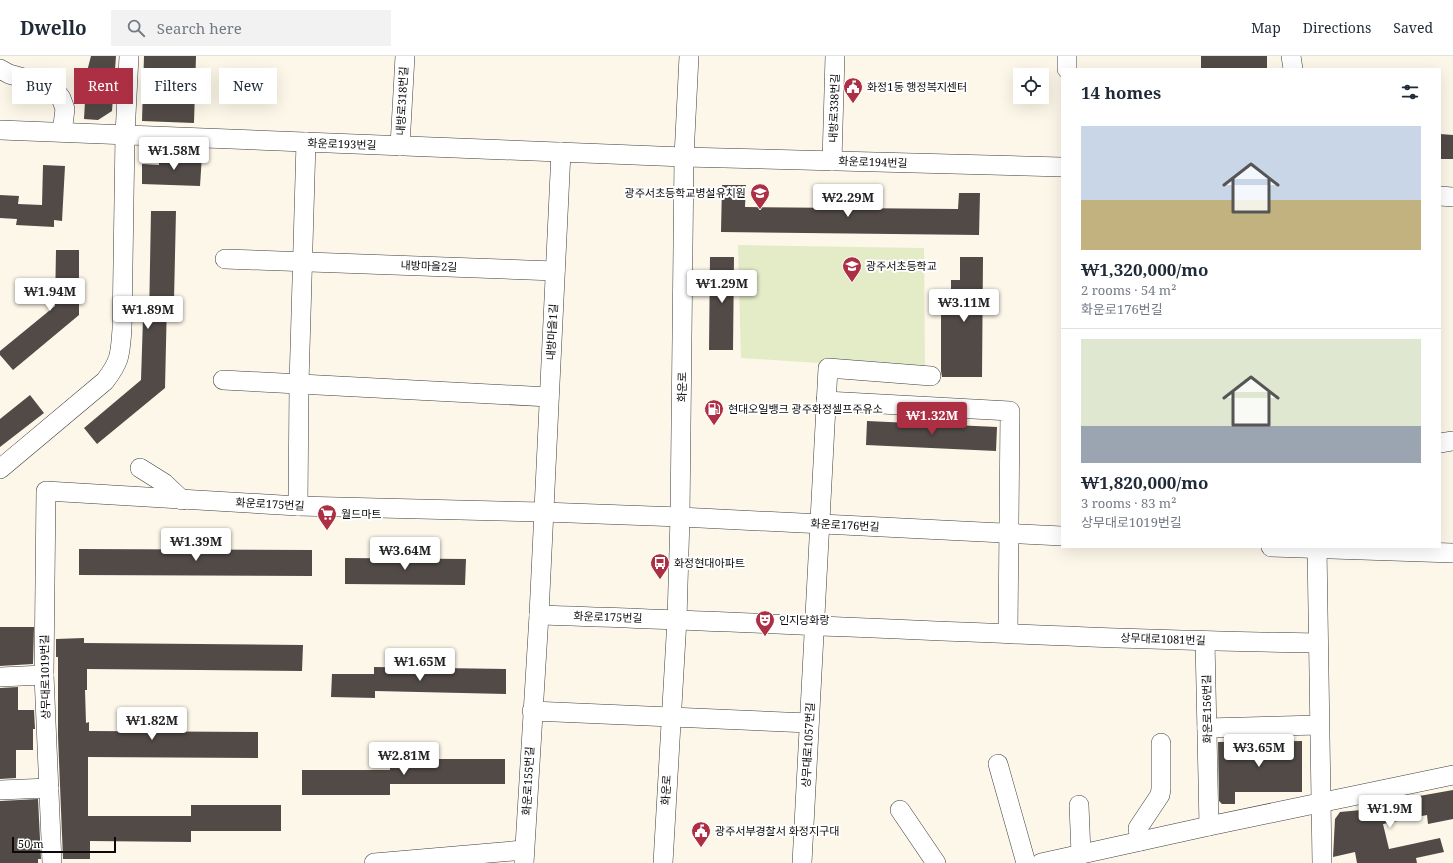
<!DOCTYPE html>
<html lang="en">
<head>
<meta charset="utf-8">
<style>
  body { margin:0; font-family:"Noto Serif","Noto Sans KR",serif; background:#f2f2f3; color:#1f2937; height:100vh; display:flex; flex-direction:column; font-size:15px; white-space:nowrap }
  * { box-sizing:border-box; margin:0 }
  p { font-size:13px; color:#747a83 }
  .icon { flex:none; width:22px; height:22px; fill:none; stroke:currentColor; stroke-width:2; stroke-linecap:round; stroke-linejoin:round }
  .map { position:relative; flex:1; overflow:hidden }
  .details { position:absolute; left:1061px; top:12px; width:380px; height:480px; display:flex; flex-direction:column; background:#fff; border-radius:0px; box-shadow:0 4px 16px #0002 }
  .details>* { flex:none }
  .guide { position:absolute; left:12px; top:12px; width:380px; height:36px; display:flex; gap:8px }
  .fabs { position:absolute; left:1013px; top:12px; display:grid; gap:8px }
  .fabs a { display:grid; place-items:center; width:36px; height:36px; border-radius:0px; background:#fff; box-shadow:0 4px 16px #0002; font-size:20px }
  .scale { position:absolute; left:12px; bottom:10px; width:104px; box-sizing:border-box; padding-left:4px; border:2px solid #0a0a0a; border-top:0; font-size:11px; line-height:14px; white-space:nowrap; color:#0a0a0a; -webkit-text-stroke:3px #fff; paint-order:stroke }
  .price { position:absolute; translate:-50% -34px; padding:0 9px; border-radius:4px; background:#fff; color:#222; font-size:13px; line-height:26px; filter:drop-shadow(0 1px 2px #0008) }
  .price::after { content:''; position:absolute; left:50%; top:24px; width:12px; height:9px; margin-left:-6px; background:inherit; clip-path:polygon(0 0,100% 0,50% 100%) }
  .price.on { background:#ac2f43; color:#fff }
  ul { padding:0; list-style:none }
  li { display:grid; align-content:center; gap:8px; height:212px; padding:0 20px }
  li+li { border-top:1px solid #e0e1e3 }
  li span { display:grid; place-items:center; height:124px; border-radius:0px; color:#555 }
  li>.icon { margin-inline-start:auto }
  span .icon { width:72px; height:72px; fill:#fffc; stroke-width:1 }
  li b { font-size:17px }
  h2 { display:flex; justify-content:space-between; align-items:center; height:48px; padding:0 20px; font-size:17px }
  .tag { padding:0 14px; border-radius:0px; background:#fff; box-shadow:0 4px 16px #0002; font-size:14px; line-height:36px }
  .tag.on { background:#ac2f43; color:#fff }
  header { display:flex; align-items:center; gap:24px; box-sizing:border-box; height:56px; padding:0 20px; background:#fff; border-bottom:1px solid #e0e1e3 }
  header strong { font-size:19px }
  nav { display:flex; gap:22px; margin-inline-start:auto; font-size:14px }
  .search { width:280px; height:36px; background:#f2f2f3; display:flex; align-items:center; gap:10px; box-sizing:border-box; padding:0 14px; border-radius:0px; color:#747a83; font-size:15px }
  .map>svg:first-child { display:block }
  .pitch { fill:#e3ecc7 }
  .building { fill:#514a47 }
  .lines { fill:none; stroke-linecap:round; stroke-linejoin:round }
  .minor-casing { stroke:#3d3d3d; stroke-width:20 }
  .minor { stroke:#fff; stroke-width:19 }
  .labels { text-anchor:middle; stroke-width:4; stroke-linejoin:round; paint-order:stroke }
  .poi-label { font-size:11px; fill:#0a0a0a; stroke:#fff; text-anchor:start }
  .street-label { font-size:11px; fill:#0a0a0a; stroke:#fff }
</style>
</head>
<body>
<header>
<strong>Dwello</strong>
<div class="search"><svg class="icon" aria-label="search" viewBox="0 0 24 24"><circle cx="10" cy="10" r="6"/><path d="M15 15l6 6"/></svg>Search here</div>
<nav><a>Map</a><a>Directions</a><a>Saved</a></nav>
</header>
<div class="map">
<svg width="1453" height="807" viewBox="0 0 1453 807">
  <rect width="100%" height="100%" fill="#fdf7e9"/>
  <!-- pitch -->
  <path class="pitch" d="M738 189 924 192 925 314 741 302Z"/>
  <!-- building -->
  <g class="building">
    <path d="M91 0H116L112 55 98 64 84 63 86 27H84Z"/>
    <path d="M144 0H196L194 67 142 65Z"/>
    <rect x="1201" y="0" width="66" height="13"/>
    <path d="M1440 78 1453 79V103H1440Z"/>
    <path d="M159 97 202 99 200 130 142 128V108L159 109Z"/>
    <path d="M43 109 65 110 62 165 54 164V171L16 169 17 163 0 162V139L19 140 18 148 42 149Z"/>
    <path d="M722 129H746L745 151 958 153 959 137H980L979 179 721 176Z"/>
    <path d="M151 155H176L174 244H167L165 332 97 388 84 372 141 324 143 262 149 263Z"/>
    <path d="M56 194H79V259L13 314 0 299V295L55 250Z"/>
    <path d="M710 201H734L733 294H709Z"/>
    <path d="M960 201H983L982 321H942L941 315V252H951V224H960Z"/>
    <path d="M30 339 44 357 0 391V363Z"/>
    <path d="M867 365 997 371 996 395 866 389Z"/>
    <path d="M79 493 312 494V520L79 519Z"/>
    <path d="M345 502 466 503 465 529 345 528Z"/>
    <path d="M0 571H34L33 608 0 610Z"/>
    <path d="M84 582V587L303 589 302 615 87 613V634H85L86 667 89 666V675L258 676V702L88 701V760H191V749H281V775H191V786L90 785V803H63L58 680V601H56V583Z"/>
    <path d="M374 611 506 613V638L375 635V642L331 641 332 618H374Z"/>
    <path d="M18 631V654H34L35 673H33V694H16V722L0 723V632Z"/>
    <path d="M1302 685V736H1235V748H1222L1219 745 1218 686Z"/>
    <path d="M390 703H505V728H390V739H302V714H390Z"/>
    <path d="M1453 734V763L1428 768 1427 759 1383 768 1389 793 1440 782 1444 796 1416 802 1417 807H1357L1355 796 1333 801 1335 763 1340 756 1361 754 1391 746V745Z"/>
    <path d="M38 743 41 803H38V807H0V745Z"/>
  </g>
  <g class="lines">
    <defs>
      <g id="minor">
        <path d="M1291 0 1293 13"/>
        <path d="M0 13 9 18 52 30 61 42 65 53 63 69"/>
        <path d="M1067 13V0"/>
        <path d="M0 74 684 101 1062 111"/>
        <path d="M400 90 405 0"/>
        <path d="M832 105 835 0"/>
        <path d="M1440 140 1453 141"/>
        <path d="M225 203 555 215"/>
        <path d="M223 324 549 341"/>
        <path d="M826 345 1010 355 1008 577"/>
        <path d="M1440 387 1453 385"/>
        <path d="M140 412 164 427 182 444"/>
        <path d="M0 413 105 325C121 304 120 298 122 273L125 79 129 0"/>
        <path d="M298 450 299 328 306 86"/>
        <path d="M1271 491 1453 497"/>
        <path d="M1317 491 1322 807"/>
        <path d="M539 559C798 567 1058 583 1318 587"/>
        <path d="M1205 585 1209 770"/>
        <path d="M0 621 44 619"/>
        <path d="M532 655 809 667"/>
        <path d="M1207 672 1319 669"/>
        <path d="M998 708 1026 807"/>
        <path d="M0 734 49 732"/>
        <path d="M1079 749 1081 798"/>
        <path d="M900 754 936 807"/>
        <path d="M1140 785 1138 772 1160 739 1161 733V687"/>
        <path d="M52 807 44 619 46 435 298 450 543 456 680 461 1062 480"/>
        <path d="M374 807 524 794"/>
        <path d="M524 807 539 559 561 96"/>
        <path d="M663 807 677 563 680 461 684 101 689 0"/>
        <path d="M802 807 828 312 931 320"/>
        <path d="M1041 807 1209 770 1453 719"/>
      </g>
    </defs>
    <!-- minor casing -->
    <use href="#minor" class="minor-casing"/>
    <!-- minor -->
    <use href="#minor" class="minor"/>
  </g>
  <!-- icons -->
  <defs>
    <symbol id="civic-pin" viewBox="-11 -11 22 30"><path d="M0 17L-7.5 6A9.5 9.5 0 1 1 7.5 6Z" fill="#ac2f43" stroke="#fff"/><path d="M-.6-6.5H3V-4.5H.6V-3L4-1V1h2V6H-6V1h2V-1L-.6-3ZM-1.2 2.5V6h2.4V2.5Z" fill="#fff"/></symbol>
    <symbol id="school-pin" viewBox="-11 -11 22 30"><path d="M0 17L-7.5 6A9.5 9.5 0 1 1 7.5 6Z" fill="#ac2f43" stroke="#fff"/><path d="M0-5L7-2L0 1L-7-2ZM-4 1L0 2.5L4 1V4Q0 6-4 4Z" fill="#fff"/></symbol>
    <symbol id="fuel-pin" viewBox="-11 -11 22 30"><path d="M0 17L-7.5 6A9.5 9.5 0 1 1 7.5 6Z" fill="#ac2f43" stroke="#fff"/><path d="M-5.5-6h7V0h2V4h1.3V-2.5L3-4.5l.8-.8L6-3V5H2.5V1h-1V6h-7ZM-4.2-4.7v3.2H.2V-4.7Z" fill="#fff"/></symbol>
    <symbol id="supermarket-pin" viewBox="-11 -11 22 30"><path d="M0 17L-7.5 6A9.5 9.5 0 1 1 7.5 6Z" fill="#ac2f43" stroke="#fff"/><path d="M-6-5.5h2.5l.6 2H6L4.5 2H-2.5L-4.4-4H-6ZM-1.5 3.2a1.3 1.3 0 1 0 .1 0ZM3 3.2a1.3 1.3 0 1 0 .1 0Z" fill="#fff"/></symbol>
    <symbol id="bus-pin" viewBox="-11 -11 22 30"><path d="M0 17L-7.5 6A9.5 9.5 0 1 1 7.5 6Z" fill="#ac2f43" stroke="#fff"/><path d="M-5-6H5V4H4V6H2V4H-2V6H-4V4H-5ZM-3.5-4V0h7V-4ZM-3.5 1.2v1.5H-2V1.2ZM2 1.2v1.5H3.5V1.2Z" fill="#fff"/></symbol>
    <symbol id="theatre-pin" viewBox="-11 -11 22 30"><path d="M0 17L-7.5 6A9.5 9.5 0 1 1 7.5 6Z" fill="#ac2f43" stroke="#fff"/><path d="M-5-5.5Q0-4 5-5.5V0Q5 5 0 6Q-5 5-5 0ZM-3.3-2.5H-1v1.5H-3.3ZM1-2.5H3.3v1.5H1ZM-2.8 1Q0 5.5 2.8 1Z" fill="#fff"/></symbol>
  </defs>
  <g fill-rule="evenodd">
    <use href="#civic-pin" x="842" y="20" width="22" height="30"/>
    <use href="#school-pin" x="749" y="126" width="22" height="30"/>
    <use href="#school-pin" x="841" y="199" width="22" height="30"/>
    <use href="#fuel-pin" x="703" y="342" width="22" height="30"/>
    <use href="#supermarket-pin" x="316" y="447" width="22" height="30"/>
    <use href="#bus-pin" x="649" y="496" width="22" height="30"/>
    <use href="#theatre-pin" x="754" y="553" width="22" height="30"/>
    <use href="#civic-pin" x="690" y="764" width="22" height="30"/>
  </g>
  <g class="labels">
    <!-- poi labels -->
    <g class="poi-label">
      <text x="867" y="35">화정1동 행정복지센터</text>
      <text x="746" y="141" text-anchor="end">광주서초등학교병설유치원</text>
      <text x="866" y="214">광주서초등학교</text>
      <text x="728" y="357">현대오일뱅크 광주화정셀프주유소</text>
      <text x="341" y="462">월드마트</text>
      <text x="674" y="511">화정현대아파트</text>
      <text x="779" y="568">인지당화랑</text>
      <text x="715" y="779">광주서부경찰서 화정지구대</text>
    </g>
    <!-- street labels -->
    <g class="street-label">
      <text transform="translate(402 45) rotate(-87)" y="4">내방로318번길</text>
      <text transform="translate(834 52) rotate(-88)" y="4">내방로338번길</text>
      <text transform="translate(342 88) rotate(2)" y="4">화운로193번길</text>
      <text transform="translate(873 106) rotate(2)" y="4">화운로194번길</text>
      <text transform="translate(429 210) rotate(2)" y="4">내방마을2길</text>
      <text transform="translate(552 276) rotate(-87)" y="4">내방마을1길</text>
      <text transform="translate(682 331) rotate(-89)" y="4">화운로</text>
      <text transform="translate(270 448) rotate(3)" y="4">화운로175번길</text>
      <text transform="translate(845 469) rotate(3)" y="4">화운로176번길</text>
      <text transform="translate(608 561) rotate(2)" y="4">화운로175번길</text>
      <text transform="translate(1163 583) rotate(2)" y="4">상무대로1081번길</text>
      <text transform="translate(45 621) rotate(-91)" y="4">상무대로1019번길</text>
      <text transform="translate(1207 653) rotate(-91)" y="4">화운로156번길</text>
      <text transform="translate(808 689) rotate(-87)" y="4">상무대로1057번길</text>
      <text transform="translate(528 725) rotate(-87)" y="4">화운로155번길</text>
      <text transform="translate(666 734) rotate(-87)" y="4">화운로</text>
    </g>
  </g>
</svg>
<div class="fabs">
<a><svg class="icon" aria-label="locate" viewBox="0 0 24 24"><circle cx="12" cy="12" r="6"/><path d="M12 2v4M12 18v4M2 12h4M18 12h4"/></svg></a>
</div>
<div class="scale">50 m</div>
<b class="price" style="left:174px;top:115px">₩1.58M</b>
<b class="price" style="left:848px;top:162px">₩2.29M</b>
<b class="price" style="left:722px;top:248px">₩1.29M</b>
<b class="price" style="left:50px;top:256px">₩1.94M</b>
<b class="price" style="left:964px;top:267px">₩3.11M</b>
<b class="price" style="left:148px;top:274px">₩1.89M</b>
<b class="price on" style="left:932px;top:380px">₩1.32M</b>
<b class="price" style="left:196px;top:506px">₩1.39M</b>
<b class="price" style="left:405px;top:515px">₩3.64M</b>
<b class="price" style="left:420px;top:626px">₩1.65M</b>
<b class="price" style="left:152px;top:685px">₩1.82M</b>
<b class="price" style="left:1259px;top:712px">₩3.65M</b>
<b class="price" style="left:404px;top:720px">₩2.81M</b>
<b class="price" style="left:1390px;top:773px">₩1.9M</b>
<div class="guide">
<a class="tag">Buy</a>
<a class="tag on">Rent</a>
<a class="tag">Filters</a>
<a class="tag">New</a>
</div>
<section class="details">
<h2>14 homes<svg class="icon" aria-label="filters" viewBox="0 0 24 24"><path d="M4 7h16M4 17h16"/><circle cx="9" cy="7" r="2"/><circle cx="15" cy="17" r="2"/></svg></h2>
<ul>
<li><span style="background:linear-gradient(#c9d6e8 60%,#c2b280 0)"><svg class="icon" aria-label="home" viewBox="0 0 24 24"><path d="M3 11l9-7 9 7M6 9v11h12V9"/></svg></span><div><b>₩1,320,000/mo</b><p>2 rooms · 54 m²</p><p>화운로176번길</p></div></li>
<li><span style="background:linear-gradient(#dfe7d0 70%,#9aa5b1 0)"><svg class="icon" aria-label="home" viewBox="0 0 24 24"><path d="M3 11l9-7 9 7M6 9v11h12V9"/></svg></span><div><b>₩1,820,000/mo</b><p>3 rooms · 83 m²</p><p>상무대로1019번길</p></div></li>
</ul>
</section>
</div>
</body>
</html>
